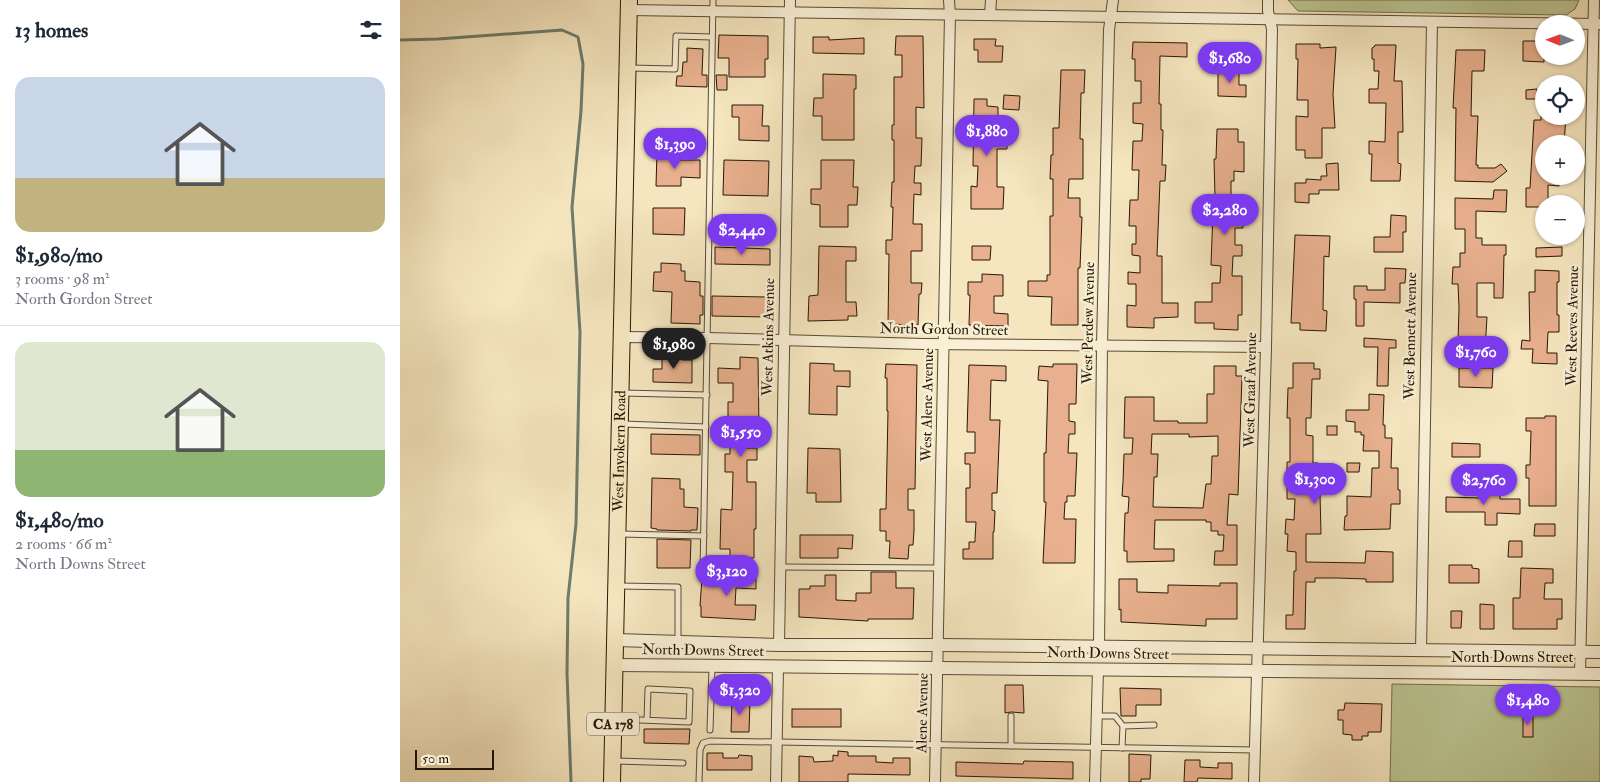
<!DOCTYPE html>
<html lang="en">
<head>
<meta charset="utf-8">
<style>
  body { margin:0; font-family:"IM FELL Double Pica",serif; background:#f6f6f7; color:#1f2937; height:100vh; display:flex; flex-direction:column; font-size:19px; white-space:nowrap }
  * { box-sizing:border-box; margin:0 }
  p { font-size:16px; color:#747a83 }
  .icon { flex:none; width:28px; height:28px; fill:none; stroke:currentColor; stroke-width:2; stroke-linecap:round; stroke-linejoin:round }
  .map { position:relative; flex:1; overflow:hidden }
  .panel { display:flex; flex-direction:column; background:#fff; width:400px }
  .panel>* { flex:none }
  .needle { width:32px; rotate:271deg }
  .buttons { position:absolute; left:1135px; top:15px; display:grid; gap:10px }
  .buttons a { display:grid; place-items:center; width:50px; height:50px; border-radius:50%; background:#fff; box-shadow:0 1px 4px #0004; font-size:25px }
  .scale { position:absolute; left:15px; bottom:12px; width:79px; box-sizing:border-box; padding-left:5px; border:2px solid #271707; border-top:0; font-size:14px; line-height:18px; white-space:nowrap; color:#271707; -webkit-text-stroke:4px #f8efd5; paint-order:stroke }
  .price { position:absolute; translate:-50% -42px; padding:0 11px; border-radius:18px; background:#7c3aed; color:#fff; font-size:16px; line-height:32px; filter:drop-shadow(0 1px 2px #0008) }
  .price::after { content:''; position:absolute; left:50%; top:30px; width:15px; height:11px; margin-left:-8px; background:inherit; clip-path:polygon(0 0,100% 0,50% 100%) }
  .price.on { background:#222; color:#fff }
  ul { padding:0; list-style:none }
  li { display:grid; align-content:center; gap:10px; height:265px; padding:0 15px }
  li+li { border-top:1px solid #e0e1e3 }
  li span { display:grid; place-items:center; height:155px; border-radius:15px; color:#555 }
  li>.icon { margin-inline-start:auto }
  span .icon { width:90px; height:90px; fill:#fffc; stroke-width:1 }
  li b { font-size:21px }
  h2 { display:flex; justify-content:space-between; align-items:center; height:60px; padding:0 15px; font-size:21px }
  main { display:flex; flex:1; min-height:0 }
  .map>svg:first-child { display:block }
  .green { fill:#bbc592; stroke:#716e4c }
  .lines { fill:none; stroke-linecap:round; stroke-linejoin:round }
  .stream { stroke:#6e7c6b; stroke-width:3 }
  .building { fill:#e8b08e; stroke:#271707; fill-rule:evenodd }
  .service-casing { stroke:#5a4b35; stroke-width:7 }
  .minor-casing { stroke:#5a4b35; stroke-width:12 }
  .tertiary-casing { stroke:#5a4b35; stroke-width:14 }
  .primary-casing { stroke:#271707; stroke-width:18 }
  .service { stroke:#f8efd5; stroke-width:5 }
  .minor { stroke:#f8efd5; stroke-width:10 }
  .tertiary { stroke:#f8efd5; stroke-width:12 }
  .primary { stroke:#f5e6bf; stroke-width:16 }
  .labels { text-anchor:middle; stroke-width:5; stroke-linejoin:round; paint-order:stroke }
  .shield { fill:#f8efd5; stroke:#665845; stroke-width:1 }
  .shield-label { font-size:14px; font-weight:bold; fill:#271707 }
  .street-label { font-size:15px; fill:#271707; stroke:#f8efd5 }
</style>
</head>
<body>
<main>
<section class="panel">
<h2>13 homes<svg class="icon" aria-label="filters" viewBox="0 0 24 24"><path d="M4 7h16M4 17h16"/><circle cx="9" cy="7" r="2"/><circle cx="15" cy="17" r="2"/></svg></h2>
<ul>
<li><span style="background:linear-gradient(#c9d6e8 65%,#c2b280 0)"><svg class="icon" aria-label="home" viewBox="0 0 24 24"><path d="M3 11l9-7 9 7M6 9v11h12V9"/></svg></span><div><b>$1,980/mo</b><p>3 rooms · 98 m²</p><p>North Gordon Street</p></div></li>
<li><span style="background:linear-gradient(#dfe7d0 70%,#8fb573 0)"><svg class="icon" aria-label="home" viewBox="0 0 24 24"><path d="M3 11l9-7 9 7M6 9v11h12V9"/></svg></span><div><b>$1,480/mo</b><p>2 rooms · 66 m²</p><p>North Downs Street</p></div></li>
</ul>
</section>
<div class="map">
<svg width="1200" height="782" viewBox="0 0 1200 782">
  <rect width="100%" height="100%" fill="#f5e6bf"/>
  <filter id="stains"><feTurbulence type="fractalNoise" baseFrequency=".004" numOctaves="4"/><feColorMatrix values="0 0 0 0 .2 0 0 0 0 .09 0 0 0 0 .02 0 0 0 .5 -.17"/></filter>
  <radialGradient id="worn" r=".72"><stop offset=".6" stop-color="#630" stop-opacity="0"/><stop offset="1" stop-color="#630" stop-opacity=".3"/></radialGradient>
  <!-- green -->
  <g class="green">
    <path d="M888 0H1179L1175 9 1166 15 898 11Z"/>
    <path d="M992 684 1200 687V782H990Z"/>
  </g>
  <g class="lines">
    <!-- stream -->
    <path class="stream" d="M0 40 38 39 162 30 178 37 183 64 181 111 172 207 180 332 176 524 168 598 167 673 171 782"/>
  </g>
  <!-- building -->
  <g class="building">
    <path d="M319 35 368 36V59H365V77H329V58H318Z"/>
    <path d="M496 36H523L524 108 516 107V138H522L521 166H515L514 183H521V195L514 194 513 224H522V251H511V283H522L521 294H519L518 325 488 324 489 254H486V240H492L493 207H491L492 182H494V140H492V125H494V77H502V55H495Z"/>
    <path d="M413 37H429V40L464 38V54L413 53Z"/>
    <path d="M574 39H596L595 46H603L602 62H578V50H574Z"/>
    <path d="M1123 41H1144V62L1123 61Z"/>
    <path d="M733 42 787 43V57L760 56 759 104H761V130H763L762 165H766L765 181H760L757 256H762V303H778V317L754 318V328L727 327V305L736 306V284H728V272L740 273V256L732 255V244H736V226H729L730 200H738L739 170H732L733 141H742L743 124 733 123V103H741V81H735V59H732Z"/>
    <path d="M896 44H920V48L936 47 933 94 935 128H922V158H905V150H896V116L908 117V100H897L898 59H896Z"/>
    <path d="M975 45H996L994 81H1002L1003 132H998V163L1001 164 1000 181H971L972 154H969V141L985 142 986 103H969V89H978L979 71H974V59H972V48L974 47Z"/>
    <path d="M287 48 303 49 302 75H307V87L276 86 277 76H282L283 62H287Z"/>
    <path d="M1056 50H1085L1084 71H1072L1071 116H1078L1076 165H1078V168H1095L1101 164 1107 171 1093 182 1055 181 1056 108H1053Z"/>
    <path d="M661 70H685L684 93H681L680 139H683V179H669L668 198H680V217H682L680 268H678V325H651L652 297 628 296V281H647V275H650V216H653V179H650L651 155H653V128H659Z"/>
    <path d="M818 70 839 71V85H846V97L818 96Z"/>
    <path d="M423 74 456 75V89H454V140H422V116H413L414 98H423Z"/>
    <path d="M316 75H327V90H317Z"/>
    <path d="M1137 89V99H1126V90Z"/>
    <path d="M604 95 620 96 619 110 603 109Z"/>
    <path d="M574 99H587V106L598 107V127H600V133H607V149H597V187H604L603 209H571V186L577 187 578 166H573Z"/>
    <path d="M332 105H363L362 126H369V141L339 140V117H332Z"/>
    <path d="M1141 116H1166L1164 144H1144V176H1159V186L1148 185V204H1144V207H1126V188H1130L1134 120H1141Z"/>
    <path d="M817 129H838V142H844V172L834 171V181H831V201L843 202V228H835V245H842V256H833L832 276H842V315H838V330L814 329V323H795V302H812V283H820L821 266 811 265 813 211H811V196H815L814 159H816Z"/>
    <path d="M257 152H272V160H300V178L281 177V186H256Z"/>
    <path d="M324 160 369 161 368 196 323 195Z"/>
    <path d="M421 160H454L453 187H458L457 205H448V227H420V205L411 204V189H421Z"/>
    <path d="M938 163 939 190H919V194H909V203L895 202V183H906V179L921 180V176H927L926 164Z"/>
    <path d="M1094 190H1107L1106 212 1076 211V238H1082V245H1106V255H1104L1103 298H1094V283H1077V317H1087L1085 350H1054V341H1058L1059 308 1058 284H1052L1053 267H1060V253H1065V229H1055V198L1093 199Z"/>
    <path d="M253 208H285L284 235 253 234Z"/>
    <path d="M991 215 1006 216V232H1003V252H974V237H990Z"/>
    <path d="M895 235 930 236 929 257 924 256 923 310 927 311 926 331 900 330V323H891Z"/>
    <path d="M419 246 456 247V261H446V302H456L457 316H448V320L408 321 409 296 418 295Z"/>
    <path d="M572 246H591L590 260H572Z"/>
    <path d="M315 247 370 249V265L315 264Z"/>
    <path d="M1162 247V256L1136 257V248Z"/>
    <path d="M261 263 281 264V271H285V281L300 282V296H303V315H300V324L271 323 272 292 253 291 254 272H261Z"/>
    <path d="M985 268 1006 269 1005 283H1000V303L964 302V326H956V299H954V286H967V290H985Z"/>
    <path d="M1135 270 1159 271V282H1157V315H1159V332H1148L1147 353H1157V364L1132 363 1133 349H1121L1122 340 1130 341 1129 292H1135Z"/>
    <path d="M582 274 603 275V296H594V313L608 314V326L569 325 570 295H568V282H582Z"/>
    <path d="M312 296 366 297V317L312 316Z"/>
    <path d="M964 338 996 340V348H989L988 386H977L978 347H964Z"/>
    <path d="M262 354 282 355V360H292V383L253 382V369H262Z"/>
    <path d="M340 357 358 358 359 430H345V448H357V460H347V482H356V529H354V558L330 557V549H320L321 509 332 510 333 472H325V454H330V436H325V417H328V402H333V383H318V368L340 369Z"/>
    <path d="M410 363 434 364V371H450V387L437 386V415L409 414Z"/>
    <path d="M893 363H914V369H920V379H912L911 418H906V435L913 436V463H918V494H920L921 534H906V562L965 563 966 551 993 552V582H966V579L938 578H915V582H906L905 629H886V615H893L894 571H896V552L887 551 888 534H885L886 519 894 520 895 499H887V462H890V418H887L888 388H893Z"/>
    <path d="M486 364 517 365 515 489H508V510H514V531L513 545H509L508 559 489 558 490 541H486V531H480V509H486L488 411H487V378H485Z"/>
    <path d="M653 364H677L676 404H669V421L675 422V434H669L668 453H677L675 496H667V502H665L664 519H676L675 563H643L646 502H644V453H646L648 381 638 380 639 366 653 367Z"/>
    <path d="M569 365 606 366V381L591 380 590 420H600L597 493H592V510L595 511 594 532H593V559H563V549H569V542H575V539L576 522H566V488H570V464H565V453H575V432H567Z"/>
    <path d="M814 366H836V376H842L838 495 829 494 827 525H837V565H814L815 551H823L824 535H818V531H811V522H806V520H755L754 549H774V561L727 562V551H724V541L725 513H728L729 497 722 496 723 482 724 454H732L733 438H724L725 397H754V421H778V423H807V394H814ZM752 434H789V437L818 436V456H812L811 484H806L803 508 753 507 754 477H757L758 454H751Z"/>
    <path d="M1059 368H1093L1092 388 1059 387Z"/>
    <path d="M969 394 984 395 983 425H985V438H992L991 468H998V490H1000V504H991L990 529 944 530 945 516H947V496L971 497 972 468H979V451H963L964 435H961V432H955V422L946 421V410H969Z"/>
    <path d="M1145 416H1156V506H1129V478H1126V465H1130L1131 431H1126V418H1145Z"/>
    <rect x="927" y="426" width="10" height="9"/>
    <path d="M251 434 300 435V455L251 454Z"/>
    <path d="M1052 443 1080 444V457H1052Z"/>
    <path d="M408 448 440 449 441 502H416V493H407Z"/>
    <path d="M947 463H960L959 472H947Z"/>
    <path d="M252 478 280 479V489H284V507L298 508 297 530H291V531L257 530V529L251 528Z"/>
    <path d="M1083 494 1100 495V499H1120V514L1097 513V525H1085V512H1046V497L1083 498Z"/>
    <path d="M1135 524H1155V536H1134Z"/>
    <path d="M400 535H453L452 549 438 548V558H400Z"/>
    <path d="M257 539 291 540 290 568H257Z"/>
    <path d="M1109 541H1122V557H1108Z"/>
    <path d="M1049 565H1072V568L1079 569V583H1049Z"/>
    <path d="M1121 568 1153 569V583H1145L1144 599H1162V619H1157V629H1113V598H1120Z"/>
    <path d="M471 572H496V588H514L513 619H468V621L399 617V589H410V586H425V575H436V600L456 601V593H471Z"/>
    <path d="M320 573 356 574V589L336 588 335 605H356L355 620 301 617V606H300L302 578 320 579Z"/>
    <path d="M719 579H737V592L768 593V585L820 586V583H837V619H806V626L721 622V609L719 610Z"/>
    <path d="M1080 604 1094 605V629H1080Z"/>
    <path d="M1051 611H1062L1061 628H1051Z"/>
    <path d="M605 685H623L624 713 611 712 605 713Z"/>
    <path d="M720 688 761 689V705H736V716H721Z"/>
    <path d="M332 700 350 701 349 732H331Z"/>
    <path d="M945 703 982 704 981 732H968V736H962V740H952V735L943 734V720H938V710H944Z"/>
    <rect x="392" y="709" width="49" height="18"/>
    <rect x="1123" y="714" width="10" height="23"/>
    <path d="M244 729H290L289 744 244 743Z"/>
    <path d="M438 751 448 752V756H476V762L493 763V758H510V775L448 774V782H399V756L413 757 414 762 433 761V755L438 756Z"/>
    <path d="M307 753H323V758H338L339 755 352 756V770H307Z"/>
    <path d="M729 754 751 755 750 779H741V782H729Z"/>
    <path d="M785 760H800V767L818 768V763H832V779L798 778 797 782H784Z"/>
    <path d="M624 761 673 762V779L556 776V762L623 764Z"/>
  </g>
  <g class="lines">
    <defs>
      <g id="service">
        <path d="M230 68 275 69 276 36 312 37"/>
        <path d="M223 393 307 395"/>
        <path d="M223 424 306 427"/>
        <path d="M221 534 304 536"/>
        <path d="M380 567 539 568"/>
        <path d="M303 571 313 0"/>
        <path d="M219 586 278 587V642"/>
        <path d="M697 716H715L723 726"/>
        <path d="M216 719 289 722 290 691 248 689 247 720"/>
        <path d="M310 730 312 667"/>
        <path d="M611 746V716"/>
        <path d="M722 748 723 726 754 725"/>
        <path d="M216 761 283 763"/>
        <path d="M299 782 300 750 303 743 310 741 855 750"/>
      </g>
      <g id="minor">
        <path d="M228 10 1200 24"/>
        <path d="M590 15 591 0"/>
        <path d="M221 337 308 338 524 344 866 347"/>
        <path d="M379 645 390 0"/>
        <path d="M699 647 702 346 709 30 713 0"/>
        <path d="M1021 651 1032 22"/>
        <path d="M1180 674 1194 0"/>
        <path d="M376 782 378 667"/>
        <path d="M535 782 550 15 549 0"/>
        <path d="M695 782 698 669"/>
        <path d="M854 782 866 347 872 29 868 11V0"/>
      </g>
      <g id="tertiary">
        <path d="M216 640 379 645H538L1200 652"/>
        <path d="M215 665 1200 674"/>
      </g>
      <g id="primary">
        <path id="s1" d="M212 782 229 0"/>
      </g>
    </defs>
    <!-- service casing -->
    <use href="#service" class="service-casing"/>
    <!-- minor casing -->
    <use href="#minor" class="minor-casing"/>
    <!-- tertiary casing -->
    <use href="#tertiary" class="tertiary-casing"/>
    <!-- primary casing -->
    <use href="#primary" class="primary-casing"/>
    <!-- service -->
    <use href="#service" class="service"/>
    <!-- minor -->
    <use href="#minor" class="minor"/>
    <!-- tertiary -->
    <use href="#tertiary" class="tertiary"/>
    <!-- primary -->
    <use href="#primary" class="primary"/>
  </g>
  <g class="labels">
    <!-- shield labels -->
    <rect class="shield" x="187" y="712.5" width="52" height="23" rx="4"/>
    <g class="shield-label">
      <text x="213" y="729">CA 178</text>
    </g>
    <!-- street labels -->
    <g class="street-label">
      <text transform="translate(688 323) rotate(-89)" y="5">West Perdew Avenue</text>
      <text transform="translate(1172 326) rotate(-89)" y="5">West Reeves Avenue</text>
      <text transform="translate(544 329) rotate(1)" y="5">North Gordon Street</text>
      <text transform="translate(1010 336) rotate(-89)" y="5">West Bennett Avenue</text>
      <text transform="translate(368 337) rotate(-89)" y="5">West Atkins Avenue</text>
      <text transform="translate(850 390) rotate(-89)" y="5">West Graaf Avenue</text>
      <text transform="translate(527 405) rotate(-89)" y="5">West Alene Avenue</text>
      <text dy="5" stroke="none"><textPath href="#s1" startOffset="331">West Inyokern Road</textPath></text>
      <text transform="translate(303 650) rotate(1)" y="5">North Downs Street</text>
      <text transform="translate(708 653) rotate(1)" y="5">North Downs Street</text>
      <text x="1112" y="662">North Downs Street</text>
      <text transform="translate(522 713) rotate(-89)" y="5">Alene Avenue</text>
    </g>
  </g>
  <rect width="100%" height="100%" filter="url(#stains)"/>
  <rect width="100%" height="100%" fill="url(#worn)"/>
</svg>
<div class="buttons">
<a><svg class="needle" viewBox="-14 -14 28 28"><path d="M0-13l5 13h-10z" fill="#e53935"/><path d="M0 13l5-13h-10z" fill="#747a83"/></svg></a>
<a><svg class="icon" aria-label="locate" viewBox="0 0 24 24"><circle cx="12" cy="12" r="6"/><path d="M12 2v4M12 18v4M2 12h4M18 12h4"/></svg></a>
<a>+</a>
<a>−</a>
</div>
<div class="scale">50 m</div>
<b class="price" style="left:830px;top:84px">$1,680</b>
<b class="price" style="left:587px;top:157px">$1,880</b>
<b class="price" style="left:275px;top:170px">$1,390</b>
<b class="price" style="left:825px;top:236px">$2,280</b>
<b class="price" style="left:342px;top:256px">$2,440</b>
<b class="price on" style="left:274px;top:370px">$1,980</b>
<b class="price" style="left:1076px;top:378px">$1,760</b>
<b class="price" style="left:341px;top:458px">$1,550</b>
<b class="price" style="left:915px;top:505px">$1,300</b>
<b class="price" style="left:1084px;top:506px">$2,760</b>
<b class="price" style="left:327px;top:597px">$3,120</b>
<b class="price" style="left:340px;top:716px">$1,320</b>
<b class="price" style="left:1128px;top:726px">$1,480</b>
</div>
</main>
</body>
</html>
